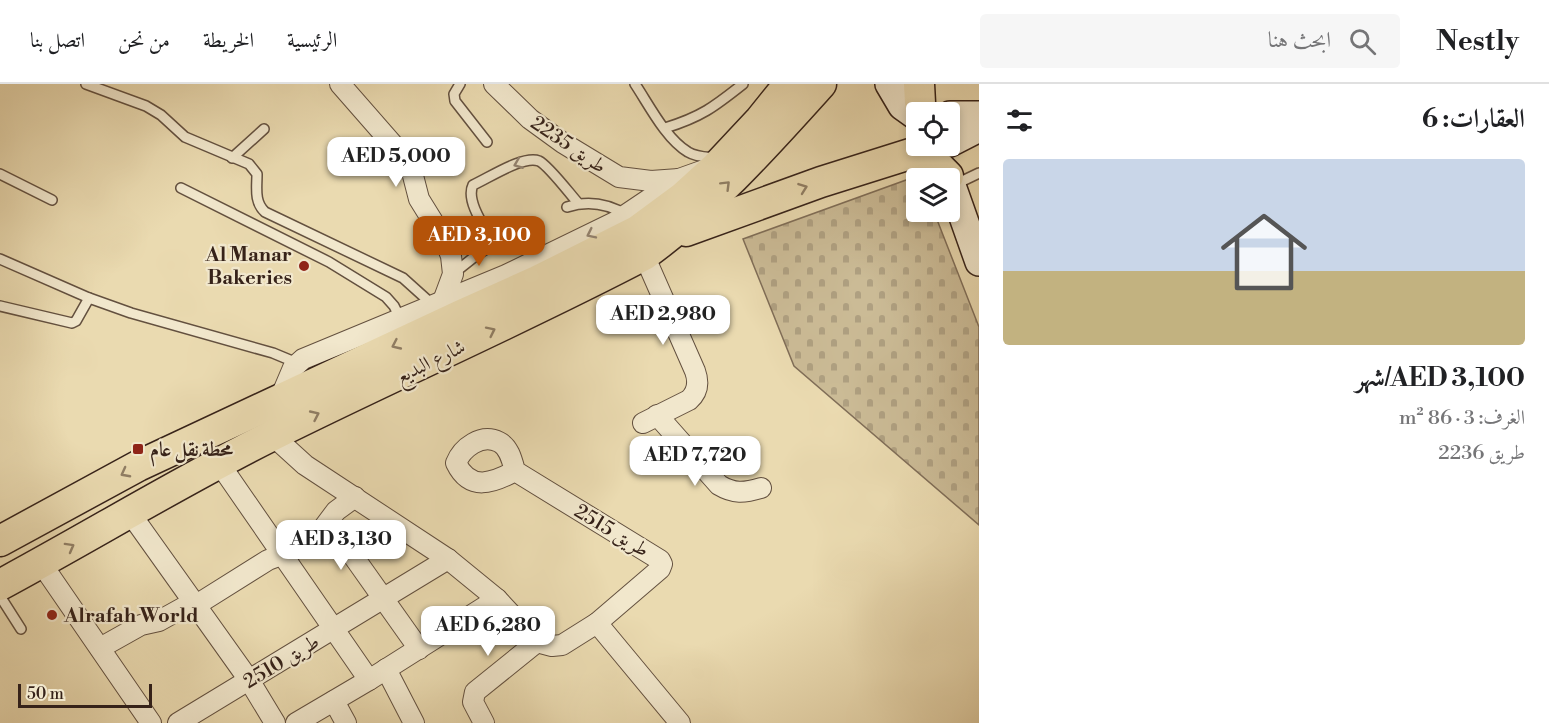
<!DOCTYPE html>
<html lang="ar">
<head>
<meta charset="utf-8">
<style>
  body { margin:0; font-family:"Libre Bodoni",Amiri,serif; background:#f6f6f6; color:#202124; direction:rtl; height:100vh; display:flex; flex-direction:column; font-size:22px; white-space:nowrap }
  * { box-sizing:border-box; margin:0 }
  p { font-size:20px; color:#757577 }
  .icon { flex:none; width:33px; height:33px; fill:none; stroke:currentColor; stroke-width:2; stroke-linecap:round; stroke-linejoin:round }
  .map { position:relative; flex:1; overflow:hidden; direction:ltr }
  .details { display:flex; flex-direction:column; background:#fff; width:570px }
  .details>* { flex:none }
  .controls { position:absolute; left:906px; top:18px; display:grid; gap:12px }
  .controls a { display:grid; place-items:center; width:54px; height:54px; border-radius:6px; background:#fff; box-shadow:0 3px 9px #0003; font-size:30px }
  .scale { position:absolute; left:18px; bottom:15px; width:134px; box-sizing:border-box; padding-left:6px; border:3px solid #362219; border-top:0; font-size:16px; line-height:21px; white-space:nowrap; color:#362219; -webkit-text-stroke:4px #f1e7cc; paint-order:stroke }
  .price { position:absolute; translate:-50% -51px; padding:0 14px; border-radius:12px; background:#fff; color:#222; font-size:20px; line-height:39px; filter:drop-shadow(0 2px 3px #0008) }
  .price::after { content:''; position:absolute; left:50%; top:36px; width:18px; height:14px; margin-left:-9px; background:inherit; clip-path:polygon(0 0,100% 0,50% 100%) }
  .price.on { background:#b45309; color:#fff }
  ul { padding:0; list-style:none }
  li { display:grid; align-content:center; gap:12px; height:318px; padding:0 24px }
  li span { display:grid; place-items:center; height:186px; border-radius:6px; color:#555 }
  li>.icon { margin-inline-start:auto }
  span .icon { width:108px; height:108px; fill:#fffc; stroke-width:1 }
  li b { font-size:26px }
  h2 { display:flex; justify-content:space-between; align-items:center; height:72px; padding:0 24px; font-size:26px }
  header { display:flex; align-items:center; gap:36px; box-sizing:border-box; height:84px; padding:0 30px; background:#fff; border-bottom:2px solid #e0e0e0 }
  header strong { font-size:28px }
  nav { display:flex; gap:33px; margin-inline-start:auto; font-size:21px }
  .search { width:420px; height:54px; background:#f6f6f6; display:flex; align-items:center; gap:15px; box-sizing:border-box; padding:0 21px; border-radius:6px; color:#757577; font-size:22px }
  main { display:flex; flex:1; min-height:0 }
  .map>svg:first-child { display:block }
  .cemetery { fill:url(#cemetery-stones); stroke:#806e58; stroke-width:1.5 }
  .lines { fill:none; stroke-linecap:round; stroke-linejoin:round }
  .lane-casing { stroke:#63503f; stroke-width:12 }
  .street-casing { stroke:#63503f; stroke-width:22 }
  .secondary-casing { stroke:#362219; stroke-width:30 }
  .primary-casing { stroke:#362219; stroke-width:33 }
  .lane { stroke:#f1e7cc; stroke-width:9 }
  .street { stroke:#f1e7cc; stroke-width:20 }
  .secondary { stroke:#f1e7cc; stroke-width:27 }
  .primary { stroke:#eadab0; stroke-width:30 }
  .oneway { stroke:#948472 }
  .oneway2 { stroke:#907e64 }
  .poi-dot { fill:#8f2418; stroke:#f1e7cc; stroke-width:2 }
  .labels { text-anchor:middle; stroke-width:4.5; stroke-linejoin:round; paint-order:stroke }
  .street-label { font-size:20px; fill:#362219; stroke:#f1e7cc }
  .poi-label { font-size:20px; font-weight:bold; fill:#362219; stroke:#f1e7cc; text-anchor:start }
</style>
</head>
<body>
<header>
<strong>Nestly</strong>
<div class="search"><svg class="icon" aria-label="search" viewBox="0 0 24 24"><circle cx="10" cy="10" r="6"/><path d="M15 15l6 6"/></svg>ابحث هنا</div>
<nav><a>الرئيسية</a><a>الخريطة</a><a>من نحن</a><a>اتصل بنا</a></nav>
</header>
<main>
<section class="details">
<h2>العقارات: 6<svg class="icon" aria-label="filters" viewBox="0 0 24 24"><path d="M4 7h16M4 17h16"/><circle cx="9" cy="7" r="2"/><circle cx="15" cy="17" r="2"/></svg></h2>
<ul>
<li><span style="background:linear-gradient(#c9d6e8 60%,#c2b280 0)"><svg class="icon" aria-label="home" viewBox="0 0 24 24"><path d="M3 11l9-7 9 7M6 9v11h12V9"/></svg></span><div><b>AED 3,100/شهر</b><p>الغرف: 3 · 86 m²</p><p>طريق 2236</p></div></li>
</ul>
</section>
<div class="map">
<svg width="979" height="639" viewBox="0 0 979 639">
  <defs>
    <pattern id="cemetery-stones" width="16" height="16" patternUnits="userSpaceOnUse" patternTransform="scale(1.5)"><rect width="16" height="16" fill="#cbbb96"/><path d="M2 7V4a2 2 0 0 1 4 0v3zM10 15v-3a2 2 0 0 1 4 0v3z" fill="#afa081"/></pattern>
  </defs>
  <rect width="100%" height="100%" fill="#eadab0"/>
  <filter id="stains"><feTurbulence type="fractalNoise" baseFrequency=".00333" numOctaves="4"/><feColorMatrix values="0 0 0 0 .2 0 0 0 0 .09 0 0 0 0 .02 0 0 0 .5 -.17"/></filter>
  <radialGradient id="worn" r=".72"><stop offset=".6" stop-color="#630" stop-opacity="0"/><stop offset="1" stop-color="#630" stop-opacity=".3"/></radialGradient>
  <!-- cemetery -->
  <path class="cemetery" d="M920 91 922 94H916V128H934L979 243V441L794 282 743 155Z"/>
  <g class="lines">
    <defs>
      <g id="lane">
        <path d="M86 0 146 22 161 31 185 53 249 80 257 90C257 104 254 118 265 128L403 194 433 221"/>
        <path d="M460 0 454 10 455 17 487 58"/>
        <path d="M635 0C649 21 666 55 688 68 696 73 706 73 715 74"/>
        <path d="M665 44C701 33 714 23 743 0"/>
        <path d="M232 74 264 45"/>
        <path d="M0 90 52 116"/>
        <path d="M954 101 979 89"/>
        <path d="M181 104 329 178 386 213 394 222 400 234"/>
        <path d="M567 123C588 116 607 119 627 131"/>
        <path d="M494 160C486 145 465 117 473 101 489 94 523 71 539 77 548 81 570 110 578 119"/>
        <path d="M0 175 89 214"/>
        <path d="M454 189 478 170 514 149"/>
        <path d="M0 222 72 239 76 237 89 214 131 229 273 269 297 279"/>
        <path d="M0 512 21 545"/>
      </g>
      <g id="street">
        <path d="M340 0 410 80 419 115 445 157 451 172 453 190 443 217"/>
        <path d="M494 0 530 35 563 59 619 93 651 97 679 95"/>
        <path d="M279 317 293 284 303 275 506 191 615 138 679 95 707 85"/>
        <path d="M657 331 719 401C734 410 744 409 761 404"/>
        <path d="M643 339 689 316C698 308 699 298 695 287L644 171"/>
        <path d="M272 351 305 381 448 475 497 515 537 558 552 562 562 561 597 539 680 639"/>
        <path d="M219 379 369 596"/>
        <path d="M515 387C493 399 470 408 456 379 462 364 481 349 499 358 509 363 512 376 515 387L660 476 662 480 660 485 597 539"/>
        <path d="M130 429 249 596 275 639"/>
        <path d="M329 438 419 565"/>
        <path d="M41 479 151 639"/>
        <path d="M100 564 141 541 159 537 186 522 201 518 268 476 292 467 321 447 336 427 355 413"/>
        <path d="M386 585 414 639"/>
        <path d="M334 617 346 639"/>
        <path d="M178 639 448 475"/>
        <path d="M296 639 369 596 497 515"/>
        <path d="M484 639 473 618 475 608 537 558"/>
      </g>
      <g id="secondary">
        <path d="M889 0 902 22 916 32"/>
        <path d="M950 31H979"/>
        <path d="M950 59 979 44"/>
        <path d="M950 96 979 178"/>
      </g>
      <g id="primary">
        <path d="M919 0 920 19"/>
        <path d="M686 147 821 98 910 70C928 70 935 79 948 92"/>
        <path d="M0 457 138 382 461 231 537 197 637 147 683 113 716 83 760 36 789 0"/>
        <path d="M0 501C91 452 179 398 271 352 395 290 522 235 644 171 711 123 766 61 821 0"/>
      </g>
    </defs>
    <!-- lane casing -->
    <use href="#lane" class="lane-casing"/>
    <!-- street casing -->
    <use href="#street" class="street-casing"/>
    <!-- secondary casing -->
    <use href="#secondary" class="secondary-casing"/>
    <!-- primary casing -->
    <use href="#primary" class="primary-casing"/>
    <!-- lane -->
    <use href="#lane" class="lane"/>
    <!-- street -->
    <use href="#street" class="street"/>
    <!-- secondary -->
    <use href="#secondary" class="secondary"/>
    <!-- primary -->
    <use href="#primary" class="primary"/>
  </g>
  <!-- one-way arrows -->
  <defs><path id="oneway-chevron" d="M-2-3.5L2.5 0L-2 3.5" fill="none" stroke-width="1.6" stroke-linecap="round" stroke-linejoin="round" transform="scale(1.5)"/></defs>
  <g class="oneway">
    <use href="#oneway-chevron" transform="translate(518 80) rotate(158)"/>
    <use href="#oneway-chevron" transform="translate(591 150) rotate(154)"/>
  </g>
  <g class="oneway2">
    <use href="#oneway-chevron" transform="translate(726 101) rotate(-45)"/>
    <use href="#oneway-chevron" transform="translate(803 104) rotate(-20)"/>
    <use href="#oneway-chevron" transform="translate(491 247) rotate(-26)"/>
    <use href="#oneway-chevron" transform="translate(396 261) rotate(155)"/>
    <use href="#oneway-chevron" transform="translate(315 331) rotate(-25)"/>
    <use href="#oneway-chevron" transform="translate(125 389) rotate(152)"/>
    <use href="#oneway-chevron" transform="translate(70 463) rotate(-29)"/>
  </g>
  <!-- markers -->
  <g class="poi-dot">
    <circle cx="304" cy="182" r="6"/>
    <rect x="132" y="359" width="12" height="12" rx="3"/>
    <circle cx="52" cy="531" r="6"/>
  </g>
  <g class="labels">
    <!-- street labels -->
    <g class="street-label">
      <text transform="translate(569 60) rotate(34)" y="7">طريق 2235</text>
      <text transform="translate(430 277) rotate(-26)" y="7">شارع البديع</text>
      <text transform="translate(612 446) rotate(31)" y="7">طريق 2515</text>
      <text transform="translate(281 577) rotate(-31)" y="7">طريق 2510</text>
    </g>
    <!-- poi labels -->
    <g class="poi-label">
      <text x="292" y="177" text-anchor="end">Al Manar<tspan x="292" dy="23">Bakeries</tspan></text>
      <text x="150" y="372">محطة نقل عام</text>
      <text x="64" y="538">Alrafah World</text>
    </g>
  </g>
  <rect width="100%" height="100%" filter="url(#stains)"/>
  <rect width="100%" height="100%" fill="url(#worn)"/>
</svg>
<div class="controls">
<a><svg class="icon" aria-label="locate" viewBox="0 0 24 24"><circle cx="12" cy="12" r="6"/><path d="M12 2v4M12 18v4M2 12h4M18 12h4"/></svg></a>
<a><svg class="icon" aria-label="layers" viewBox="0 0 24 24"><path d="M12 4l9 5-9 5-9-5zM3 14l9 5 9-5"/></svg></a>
</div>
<div class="scale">50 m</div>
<b class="price" style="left:396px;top:104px">AED 5,000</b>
<b class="price on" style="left:479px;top:183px">AED 3,100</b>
<b class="price" style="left:663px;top:262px">AED 2,980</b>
<b class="price" style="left:695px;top:403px">AED 7,720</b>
<b class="price" style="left:341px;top:487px">AED 3,130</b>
<b class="price" style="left:488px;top:573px">AED 6,280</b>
</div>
</main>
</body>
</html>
